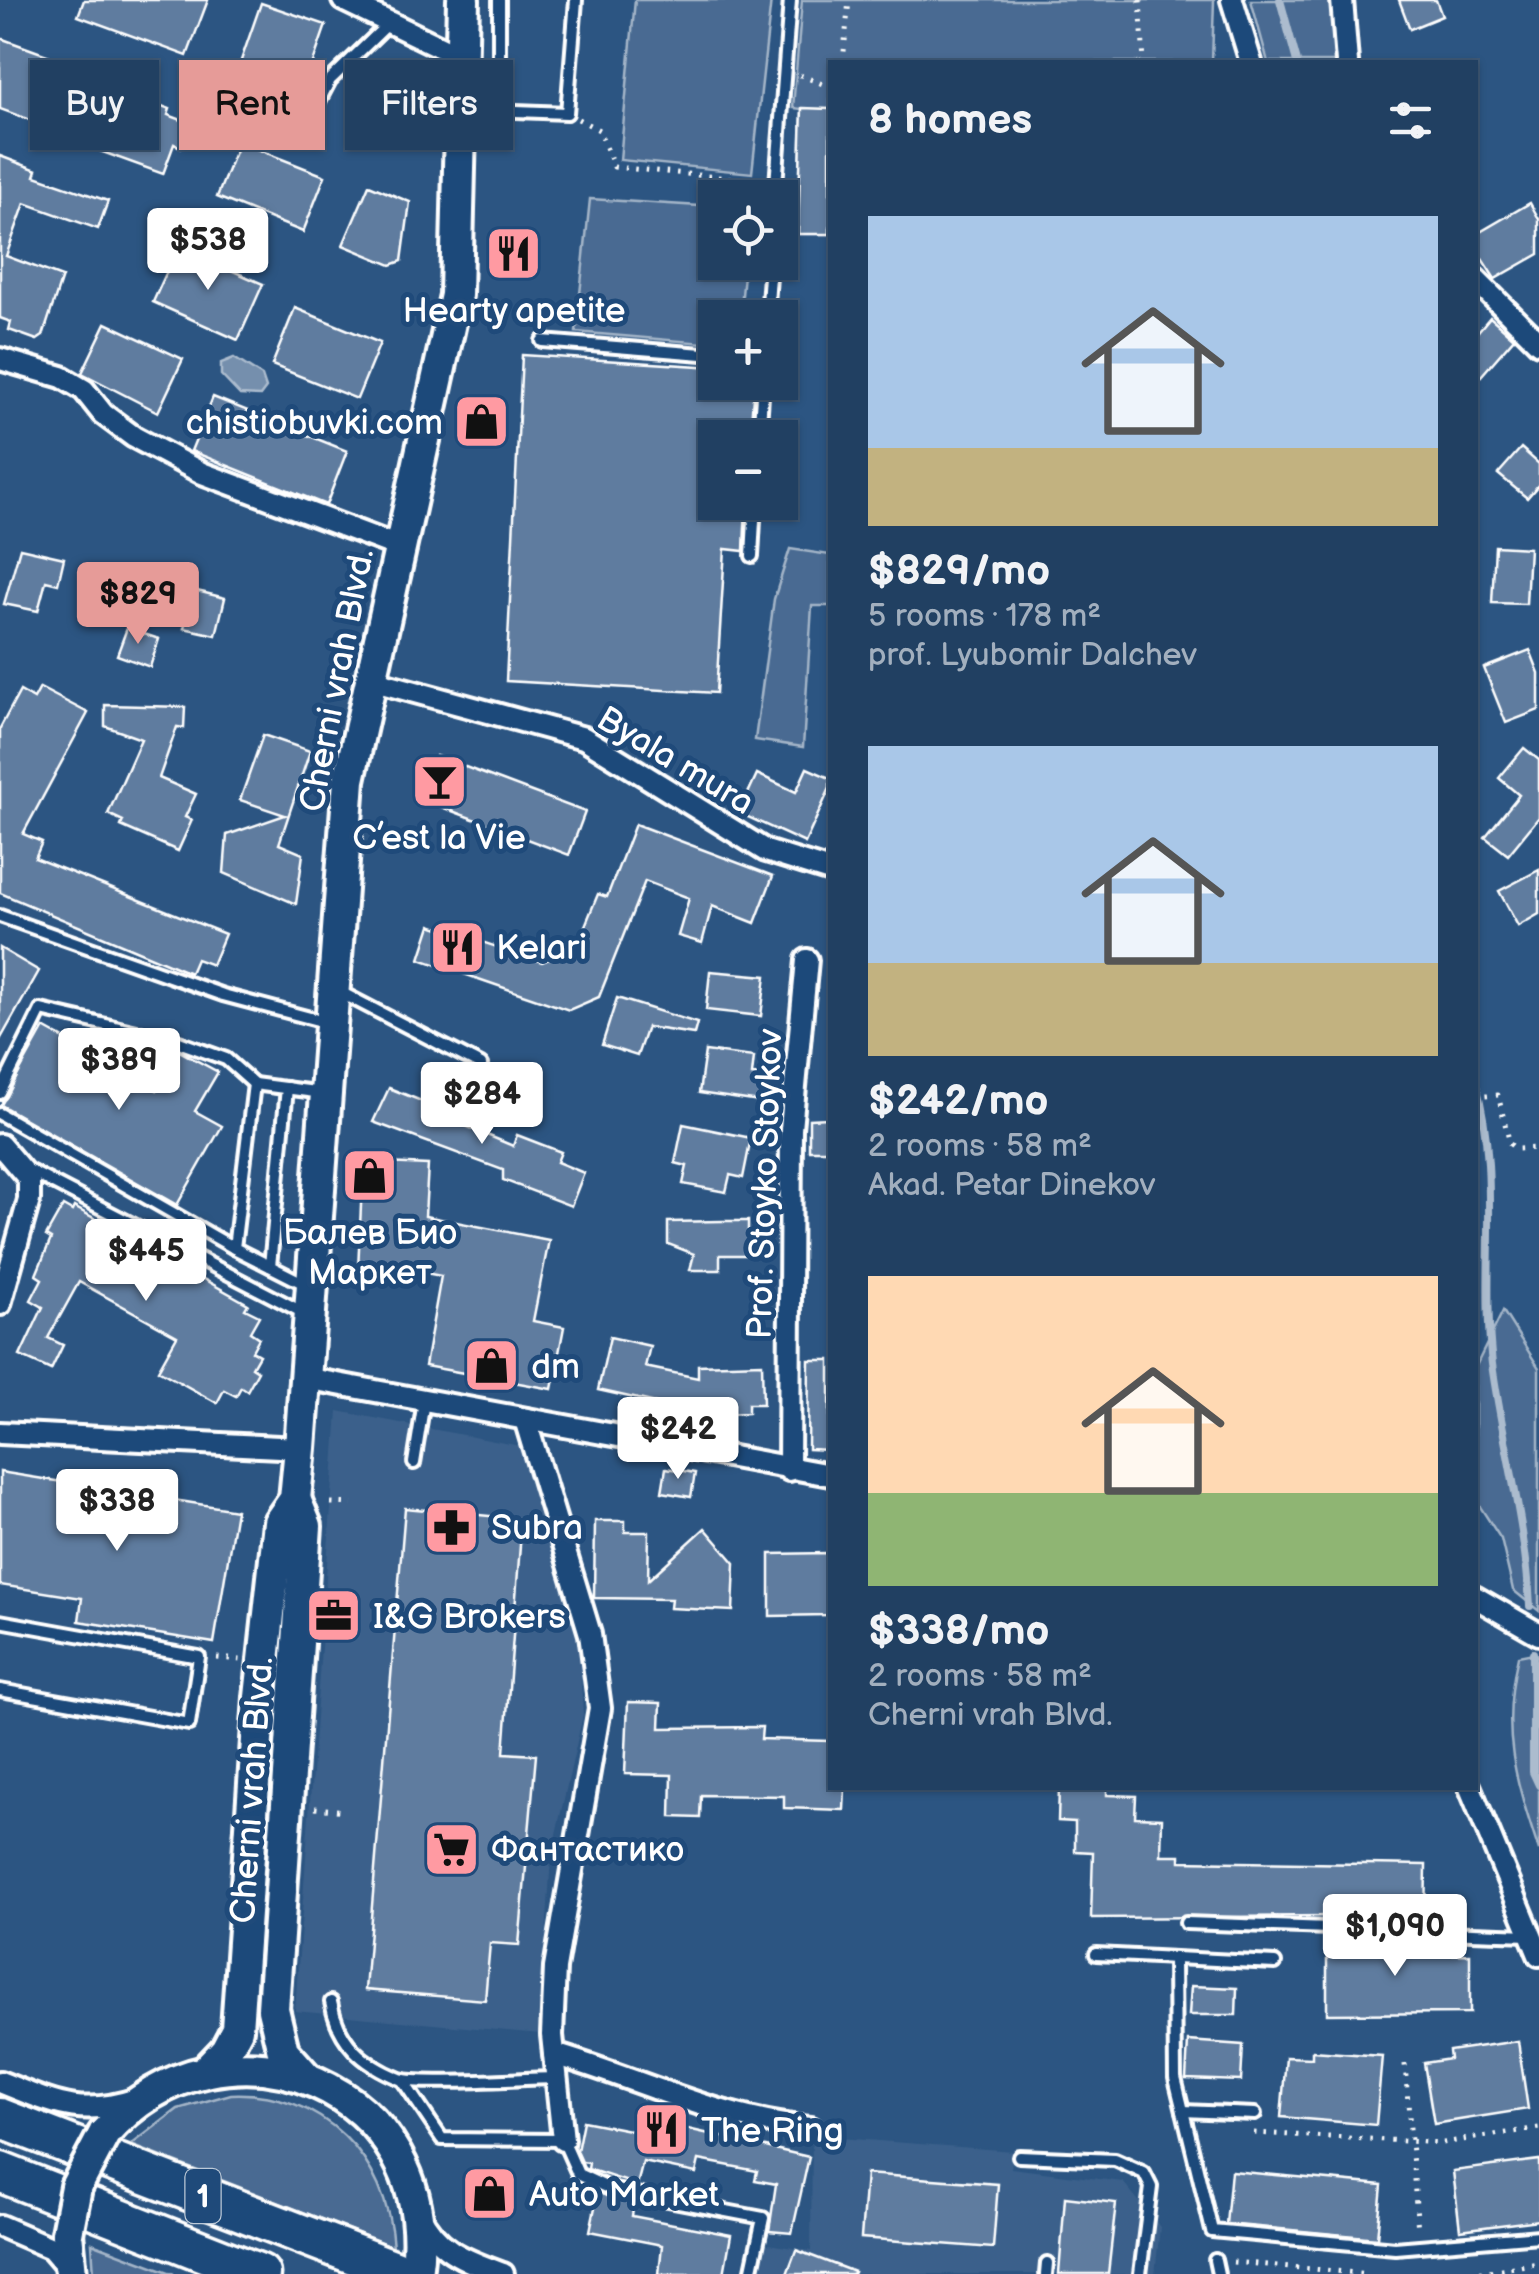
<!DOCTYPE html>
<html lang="en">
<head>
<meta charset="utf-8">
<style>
  body { margin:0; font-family:"Balsamiq Sans",sans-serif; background:#2d4b6b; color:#f1f3f6; height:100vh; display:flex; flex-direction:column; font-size:38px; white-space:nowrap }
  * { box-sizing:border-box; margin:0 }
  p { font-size:32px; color:#a2afbe }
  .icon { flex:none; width:55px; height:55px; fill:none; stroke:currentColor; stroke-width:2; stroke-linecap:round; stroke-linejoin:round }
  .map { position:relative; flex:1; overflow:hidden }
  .side { position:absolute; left:828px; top:60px; width:650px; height:1730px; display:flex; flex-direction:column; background:#214062; border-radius:0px; box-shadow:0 2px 8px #0004,0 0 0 2px #3e5977 }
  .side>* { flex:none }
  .hud { position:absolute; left:30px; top:60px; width:648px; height:90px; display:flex; gap:20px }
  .fabs { position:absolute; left:698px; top:180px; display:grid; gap:20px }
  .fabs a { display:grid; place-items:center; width:100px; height:100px; border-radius:0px; background:#214062; box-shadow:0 2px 8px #0004,0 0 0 2px #3e5977; font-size:50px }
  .price { position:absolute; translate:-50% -85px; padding:0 22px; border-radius:10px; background:#fff; color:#222; font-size:32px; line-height:65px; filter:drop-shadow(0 2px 5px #0008) }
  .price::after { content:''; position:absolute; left:50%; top:60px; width:30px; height:22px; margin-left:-15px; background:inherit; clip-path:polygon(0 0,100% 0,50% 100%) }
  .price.current { background:#e69b98; color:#111 }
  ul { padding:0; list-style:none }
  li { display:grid; align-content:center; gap:20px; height:530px; padding:0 40px }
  li span { display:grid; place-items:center; height:310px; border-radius:0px; color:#555 }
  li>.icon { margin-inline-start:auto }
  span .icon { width:180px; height:180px; fill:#fffc; stroke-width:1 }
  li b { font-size:42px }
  h2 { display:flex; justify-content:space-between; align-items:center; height:120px; padding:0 40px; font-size:42px }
  .chip { padding:0 35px; border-radius:0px; background:#214062; box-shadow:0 2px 8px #0004,0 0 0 2px #3e5977; font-size:35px; line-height:90px }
  .chip.current { background:#e69b98; color:#111 }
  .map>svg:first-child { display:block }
  .built { fill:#3b618b }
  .green { fill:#486b92; stroke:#a4b5c8; stroke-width:2.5 }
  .water { fill:#748fad; stroke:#acbcce; stroke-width:2.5 }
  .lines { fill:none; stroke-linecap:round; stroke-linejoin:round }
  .stream { stroke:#acbcce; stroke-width:8 }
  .building { fill:#5e7c9f; stroke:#fff; stroke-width:2.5 }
  .lane-casing { stroke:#fff; stroke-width:18 }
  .street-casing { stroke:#fff; stroke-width:28 }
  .secondary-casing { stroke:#fff; stroke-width:38 }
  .highway-casing { stroke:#fff; stroke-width:45 }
  .path { stroke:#fff; stroke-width:5; stroke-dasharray:2.5 8; stroke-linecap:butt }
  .lane { stroke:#1f4a7a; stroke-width:10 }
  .street { stroke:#1f4a7a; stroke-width:20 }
  .secondary { stroke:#1f4a7a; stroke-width:30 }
  .highway { stroke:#1f4a7a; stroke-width:38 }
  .secondary-bridge-casing { stroke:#fff; stroke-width:38; stroke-linecap:butt }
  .secondary-bridge { stroke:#1f4a7a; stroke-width:30 }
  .labels { text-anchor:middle; stroke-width:10; stroke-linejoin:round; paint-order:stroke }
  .shield { fill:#1f4a7a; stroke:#bcc9d7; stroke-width:2.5 }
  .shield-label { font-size:32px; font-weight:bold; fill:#fff }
  .poi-label { font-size:35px; fill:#fff; stroke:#1f4a7a; text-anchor:start }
  .street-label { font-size:35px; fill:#fff; stroke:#1f4a7a }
</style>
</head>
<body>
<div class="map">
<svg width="1539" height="2274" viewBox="0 0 1539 2274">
  <rect width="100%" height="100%" fill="#2c5582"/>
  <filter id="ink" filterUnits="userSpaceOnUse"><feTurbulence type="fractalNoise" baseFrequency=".01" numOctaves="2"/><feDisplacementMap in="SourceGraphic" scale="20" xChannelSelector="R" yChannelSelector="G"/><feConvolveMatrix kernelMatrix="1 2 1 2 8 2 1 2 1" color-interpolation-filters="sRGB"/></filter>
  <g filter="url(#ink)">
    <!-- built -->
    <g class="built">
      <path d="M338 1411 520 1446 578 1631 583 1715 551 1856 540 2034 295 2011Z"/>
      <path d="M812 2136 1013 2151 1011 2168 1123 2182 1160 2227 1155 2274H758L762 2243 811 2251Z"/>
    </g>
    <!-- green -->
    <g class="green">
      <path d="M635 0H771L752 173 620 160Z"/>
      <path d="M802 0H1214L1212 62H830V234H798L802 109 793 108Z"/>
      <path d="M1251 0H1330L1337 62H1268Z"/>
      <path d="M590 199 715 207V262L745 263 740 317 715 318V344L576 332Z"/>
      <path d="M790 549 830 555V606H812L803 747 755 740 774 599Z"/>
      <path d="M1503 1311 1539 1368V1611L1513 1590 1501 1539 1475 1499V1368Z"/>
      <path d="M1533 1653 1539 1657V1851C1515 1778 1500 1733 1518 1656Z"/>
      <path d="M231 2094C322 2090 388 2159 393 2247L131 2145 178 2109Z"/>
      <path d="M92 2243 174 2274H94Z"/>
    </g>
    <!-- water -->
    <path class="water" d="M234 358 262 376 266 388 260 396 240 395 221 375V363Z"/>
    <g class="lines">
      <!-- stream -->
      <g class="stream">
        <path d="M1280 0 1297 62"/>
        <path d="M1475 1082C1501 1172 1481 1272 1492 1364 1503 1445 1526 1524 1530 1606"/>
        <path d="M1533 1653V1772L1539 1785"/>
      </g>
    </g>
    <!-- building -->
    <g class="building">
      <path d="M84 0H208L187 56 78 16Z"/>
      <path d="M1399 0H1436L1442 16 1410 29Z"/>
      <path d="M261 3 326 25 298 106 261 94 257 105 229 95Z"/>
      <path d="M0 38 83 68 60 131 0 109Z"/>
      <path d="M126 93 170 109 168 115 190 123 181 147 174 144 163 174 97 150 117 96 124 99Z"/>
      <path d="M802 108 830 109V234H798Z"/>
      <path d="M239 142 325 176 303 232 217 197Z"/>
      <path d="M0 156 37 170 35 176 108 201 98 229 25 203 6 256 62 277 43 336 37 340 9 330 11 322 0 318Z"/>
      <path d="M369 185 410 202 402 261 391 265 343 245Z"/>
      <path d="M1530 203 1539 219V254L1495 279 1475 248V235Z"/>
      <path d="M178 247 263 284 238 340 153 302Z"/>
      <path d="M295 308 380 343 357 399 272 365Z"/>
      <path d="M1490 317 1514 338 1475 383V335Z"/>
      <path d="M106 323 183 359 158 412 82 373Z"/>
      <path d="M522 355 715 367V382H754L750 438H715V502H746L744 551 725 549 716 693 506 681Z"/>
      <path d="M213 397 347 451 326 505 191 451Z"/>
      <path d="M1521 448 1539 464V484L1527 498 1498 474Z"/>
      <path d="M1495 546 1529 548 1526 604 1492 603Z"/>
      <path d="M20 548 64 558 58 584 46 581 38 611 4 604Z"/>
      <path d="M193 590 225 598 216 635 184 628Z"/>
      <path d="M127 628 159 639 150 667 117 655Z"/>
      <path d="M1530 650 1539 673V710L1506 723 1484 668Z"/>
      <path d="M40 688 88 713 23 834 42 842 35 858 225 934 212 965 196 959 190 973 0 893V728L20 691 34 699Z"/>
      <path d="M105 705 185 707 184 728 177 727 159 778 196 794 185 817 192 820 178 851 121 826 123 821 108 814 141 739 105 726Z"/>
      <path d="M263 735 310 751 279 844 303 854 296 904 224 873 227 835 285 815 240 800Z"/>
      <path d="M1524 748 1539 760V817L1508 855 1485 837 1519 795 1499 778Z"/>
      <path d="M436 756 585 812 569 855 420 799Z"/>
      <path d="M807 768 830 778V788L805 843 739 813 757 774 796 792Z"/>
      <path d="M635 824 773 876 755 923 712 906 702 943 678 936 689 898 645 881 599 997 569 1010 420 959 431 925 542 962 576 948 598 894 607 897Z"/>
      <path d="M1539 870V914L1518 926 1499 891Z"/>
      <path d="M0 948 39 971 0 1040Z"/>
      <path d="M710 971 766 976 761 1016 706 1010Z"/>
      <path d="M617 998 697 1023 694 1034 647 1027 637 1056 602 1045Z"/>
      <path d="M44 1028 157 1090 179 1051 218 1072 195 1111 222 1126 177 1205 1 1105Z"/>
      <path d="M705 1051 754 1057 752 1075 764 1076 760 1102 699 1093Z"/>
      <path d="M389 1088 464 1118 461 1124 513 1146 517 1135 561 1152 557 1162 584 1173 571 1206 503 1180V1170L373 1122Z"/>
      <path d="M828 1118V1150H809V1119Z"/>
      <path d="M683 1124 751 1138 743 1178 730 1175 726 1192 683 1184 687 1166 675 1163Z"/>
      <path d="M363 1162 428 1165 425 1216 549 1240 533 1321 564 1327 552 1389 425 1366 441 1276 395 1267V1272L358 1270Z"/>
      <path d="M63 1206 72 1211 74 1207 248 1304 245 1309 259 1316 250 1332 259 1338 252 1351 259 1355 252 1367 258 1371 247 1391 241 1387 236 1396 224 1390 217 1403 158 1370 177 1336 79 1282 48 1338 63 1345 51 1370 20 1356 43 1307 31 1300 42 1279 36 1275 51 1239 46 1236Z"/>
      <path d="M723 1221H748V1255H720V1270H690L694 1254 668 1244V1222Z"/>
      <path d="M610 1337 650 1346 645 1367 698 1378V1365L762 1363 763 1404H748V1413L695 1415 691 1435 666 1431 670 1406 598 1390Z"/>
      <path d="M809 1360H830V1450L808 1449Z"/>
      <path d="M666 1468 695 1473 691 1497 662 1492Z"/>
      <path d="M0 1472 236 1510 214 1643 79 1621 82 1598 0 1585Z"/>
      <path d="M405 1508 522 1519 504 1753 536 1755 519 1945 490 1943 485 2000 365 1990Z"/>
      <path d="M595 1521H625V1532H649L648 1580 705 1528 735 1563 733 1611 670 1608 671 1599 594 1598Z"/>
      <path d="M827 1553 828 1615 770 1616V1554Z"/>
      <path d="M628 1702 661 1703 660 1728 762 1727 761 1739 830 1741V1788H845L844 1810 784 1808V1796L701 1795 700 1818 671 1817 672 1775 625 1774Z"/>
      <path d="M1059 1788H1107V1795L1136 1796 1135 1817 1162 1818 1161 1855H1180V1861L1426 1865 1425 1923 1335 1919V1916L1091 1918 1093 1852 1075 1851V1822L1058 1821Z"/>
      <path d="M1334 1937 1425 1940 1424 1955 1470 1954V2013L1327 2014V1956H1334Z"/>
      <path d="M1191 1986 1237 1988 1236 2015H1189Z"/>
      <path d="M1188 2041 1243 2045 1241 2081 1186 2079Z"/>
      <path d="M1518 2041 1528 2109 1434 2124 1424 2063 1450 2059 1449 2051Z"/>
      <path d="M1312 2051 1382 2056 1376 2125 1281 2117 1286 2057 1312 2058Z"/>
      <path d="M583 2121 650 2134 653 2121 809 2157 792 2233 769 2231 776 2184 755 2180 757 2171 699 2160 696 2173 643 2162 637 2185 588 2169 589 2163 582 2162 577 2151Z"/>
      <path d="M1539 2160V2220L1460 2230 1453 2171Z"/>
      <path d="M1231 2171 1382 2185 1377 2238 1226 2224Z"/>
      <path d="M866 2174 998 2184 993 2248 861 2238Z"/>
      <path d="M598 2193 634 2202 632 2216 731 2235 724 2274H659L662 2245 590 2231Z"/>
      <path d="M1065 2197 1116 2203 1108 2274H1059Z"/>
      <path d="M796 2250 854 2272 853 2274H787Z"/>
    </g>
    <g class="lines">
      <defs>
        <g id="lane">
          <path d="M463 109 567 113 576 0"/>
          <path d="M484 109 499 92V0"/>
          <path d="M308 122 330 80 389 23"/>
          <path d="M775 198 790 0"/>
          <path d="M767 318 771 262"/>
          <path d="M542 341 715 355"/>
          <path d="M759 438 763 382"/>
          <path d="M752 556 755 502"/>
          <path d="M0 916 223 995 329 1023"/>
          <path d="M340 992 481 1065"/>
          <path d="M0 1093 41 1010 176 1041 226 1059 254 1084"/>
          <path d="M0 1114 234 1248"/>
          <path d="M28 1170 306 1314"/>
          <path d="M270 1266 287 1088"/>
          <path d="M307 1285 234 1248 254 1084 323 1093"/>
          <path d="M414 1463 424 1401"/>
          <path d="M0 1621 199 1657 189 1724 0 1690"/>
          <path d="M1186 1923 1529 1935"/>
          <path d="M1096 1954 1275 1963"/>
          <path d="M1174 1958 1175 2078 1212 2231 1395 2248 1539 2236"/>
          <path d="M331 2002C338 2042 362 2064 400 2079 419 2086 529 2078 557 2078"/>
          <path d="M403 2081 442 2139 563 2140 578 2174 610 2189 763 2218 751 2274"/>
          <path d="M1183 2111 1255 2114"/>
          <path d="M1019 2156 1115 2160 1144 2173 1151 2187 1140 2274"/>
          <path d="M1215 2260 1218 2274"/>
          <path d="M1046 2274 1047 2263"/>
        </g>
        <g id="street">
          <path d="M343 0 463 58"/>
          <path d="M1232 0 1251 62"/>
          <path d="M1342 0 1347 62"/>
          <path d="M1475 279 1539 343"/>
          <path d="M0 359 62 377 84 390 103 414 134 437 202 473 399 547"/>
          <path d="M371 680 584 738 766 851 830 871"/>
          <path d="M0 1145 29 1179V1200L0 1304"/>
          <path d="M305 1378 830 1475"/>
          <path d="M525 1419 590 1634 600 1708 555 1968 552 2035 563 2140"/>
          <path d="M0 1433 300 1448"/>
          <path d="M789 1470 791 1129 807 960"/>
          <path d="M1475 1597 1539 1634"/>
          <path d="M1470 1788 1539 1955"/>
          <path d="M554 2054C640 2079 721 2121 811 2128"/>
          <path d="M0 2082C54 2103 79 2118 137 2099"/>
          <path d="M419 2213C437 2251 465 2260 503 2274"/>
          <path d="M0 2226 51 2248 69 2269"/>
        </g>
        <g id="secondary">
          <path d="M295 1499 306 1526 273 2009 283 2051 307 2078"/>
          <path d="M207 2070 226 2050 237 2029 260 1697 279 1522 295 1499 300 1448 349 780 456 295 463 0"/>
          <path d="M104 2134C226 1995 444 2089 416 2274"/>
          <path d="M67 2233 71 2274"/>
        </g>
        <g id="highway">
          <path d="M0 2118 405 2274"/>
          <path d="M0 2172 260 2274"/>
        </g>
      </defs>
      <!-- lane casing -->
      <use href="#lane" class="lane-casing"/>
      <!-- street casing -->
      <use href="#street" class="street-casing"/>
      <!-- secondary casing -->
      <use href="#secondary" class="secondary-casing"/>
      <!-- highway casing -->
      <use href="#highway" class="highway-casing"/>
      <!-- path -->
      <g class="path">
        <path d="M1140 0 1144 62"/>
        <path d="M843 62 849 0"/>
        <path d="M800 75 830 87"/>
        <path d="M578 119 599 130 614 167 759 181"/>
        <path d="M1475 1097 1498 1095 1510 1144 1516 1149 1539 1148"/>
        <path d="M331 1503 352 1504"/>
        <path d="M217 1658 241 1660"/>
        <path d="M315 1808 346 1811"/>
        <path d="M1405 2064 1418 2231"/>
        <path d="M1254 2133 1443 2143 1539 2128"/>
        <path d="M1233 2262 1369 2274"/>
        <path d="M1469 2274 1539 2263"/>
      </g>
      <!-- lane -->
      <use href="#lane" class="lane"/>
      <!-- street -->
      <use href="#street" class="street"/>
      <!-- secondary -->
      <use href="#secondary" class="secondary"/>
      <!-- highway -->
      <use href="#highway" class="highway"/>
      <defs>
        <path id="secondary-bridge" d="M67 2233 76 2187 104 2134"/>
      </defs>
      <!-- secondary-bridge casing -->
      <use href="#secondary-bridge" class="secondary-bridge-casing"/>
      <!-- secondary-bridge -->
      <use href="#secondary-bridge" class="secondary-bridge"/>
    </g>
  </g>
  <!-- icons -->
  <defs>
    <symbol id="restaurant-square" viewBox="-11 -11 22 22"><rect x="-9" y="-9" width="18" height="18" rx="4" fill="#ff9aa2" stroke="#1f4a7a"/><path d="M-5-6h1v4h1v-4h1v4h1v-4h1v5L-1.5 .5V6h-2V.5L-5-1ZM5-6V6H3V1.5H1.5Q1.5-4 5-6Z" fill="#111"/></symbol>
    <symbol id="shop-square" viewBox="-11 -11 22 22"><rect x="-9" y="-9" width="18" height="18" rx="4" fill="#ff9aa2" stroke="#1f4a7a"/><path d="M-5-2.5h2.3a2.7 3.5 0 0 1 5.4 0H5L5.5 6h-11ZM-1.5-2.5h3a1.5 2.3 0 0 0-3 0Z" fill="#111"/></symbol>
    <symbol id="bar-square" viewBox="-11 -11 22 22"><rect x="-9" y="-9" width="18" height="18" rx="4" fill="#ff9aa2" stroke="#1f4a7a"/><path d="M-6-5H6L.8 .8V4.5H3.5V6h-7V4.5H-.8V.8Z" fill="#111"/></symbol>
    <symbol id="pharmacy-square" viewBox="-11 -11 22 22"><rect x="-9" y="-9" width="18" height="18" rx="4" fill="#ff9aa2" stroke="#1f4a7a"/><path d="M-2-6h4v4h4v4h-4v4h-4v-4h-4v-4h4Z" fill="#111"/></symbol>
    <symbol id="office-square" viewBox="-11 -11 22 22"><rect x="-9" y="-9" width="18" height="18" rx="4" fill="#ff9aa2" stroke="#1f4a7a"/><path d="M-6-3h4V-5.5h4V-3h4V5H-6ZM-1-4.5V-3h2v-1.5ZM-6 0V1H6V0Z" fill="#111"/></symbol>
    <symbol id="supermarket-square" viewBox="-11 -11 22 22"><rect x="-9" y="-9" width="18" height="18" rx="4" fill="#ff9aa2" stroke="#1f4a7a"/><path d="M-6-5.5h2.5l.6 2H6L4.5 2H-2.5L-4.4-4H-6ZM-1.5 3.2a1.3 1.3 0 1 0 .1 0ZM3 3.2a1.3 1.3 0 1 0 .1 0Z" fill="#111"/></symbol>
  </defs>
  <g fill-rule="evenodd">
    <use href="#restaurant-square" x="482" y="222" width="63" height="63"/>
    <use href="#shop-square" x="450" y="390" width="63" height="63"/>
    <use href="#bar-square" x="408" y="750" width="63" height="63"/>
    <use href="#restaurant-square" x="426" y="916" width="63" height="63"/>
    <use href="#shop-square" x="338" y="1144" width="63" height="63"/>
    <use href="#shop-square" x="460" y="1334" width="63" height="63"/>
    <use href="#pharmacy-square" x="420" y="1496" width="63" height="63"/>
    <use href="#office-square" x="302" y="1584" width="63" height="63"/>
    <use href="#supermarket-square" x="420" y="1818" width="63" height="63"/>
    <use href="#restaurant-square" x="630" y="2098" width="63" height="63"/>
    <use href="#shop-square" x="458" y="2162" width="63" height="63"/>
  </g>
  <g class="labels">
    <!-- shield labels -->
    <rect class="shield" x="185.5" y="2169" width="35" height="54" rx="8"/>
    <g class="shield-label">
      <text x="203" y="2207">1</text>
    </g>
    <!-- poi labels -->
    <g class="poi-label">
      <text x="514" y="322" text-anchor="middle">Hearty apetite</text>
      <text x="443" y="434" text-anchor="end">chistiobuvki.com</text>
      <text x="439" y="849" text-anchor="middle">C’est la Vie</text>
      <text x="496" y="959">Kelari</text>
      <text x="370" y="1244" text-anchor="middle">Балев Био<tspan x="370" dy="40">Маркет</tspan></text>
      <text x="531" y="1378">dm</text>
      <text x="491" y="1539">Subra</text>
      <text x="373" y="1628">I&amp;G Brokers</text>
      <text x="491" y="1861">Фантастико</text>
      <text x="701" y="2142">The Ring</text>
      <text x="529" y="2206">Auto Market</text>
    </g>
    <!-- street labels -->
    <g class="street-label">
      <text transform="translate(336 680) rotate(-79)" y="12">Cherni vrah Blvd.</text>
      <text transform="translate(676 760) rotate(31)" y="12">Byala mura</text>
      <text transform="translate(764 1184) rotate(-88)" y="12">Prof. Stoyko Stoykov</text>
      <text transform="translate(251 1790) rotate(-86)" y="12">Cherni vrah Blvd.</text>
    </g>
  </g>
</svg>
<div class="fabs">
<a><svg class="icon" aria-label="locate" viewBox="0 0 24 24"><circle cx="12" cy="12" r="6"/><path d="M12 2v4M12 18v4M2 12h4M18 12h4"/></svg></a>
<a>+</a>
<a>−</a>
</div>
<b class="price" style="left:208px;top:293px">$538</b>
<b class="price current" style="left:138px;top:647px">$829</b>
<b class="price" style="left:119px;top:1113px">$389</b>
<b class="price" style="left:482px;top:1147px">$284</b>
<b class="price" style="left:146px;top:1304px">$445</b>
<b class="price" style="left:678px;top:1482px">$242</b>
<b class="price" style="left:117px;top:1554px">$338</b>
<b class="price" style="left:1395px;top:1979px">$1,090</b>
<div class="hud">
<a class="chip">Buy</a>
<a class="chip current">Rent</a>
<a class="chip">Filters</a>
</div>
<section class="side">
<h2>8 homes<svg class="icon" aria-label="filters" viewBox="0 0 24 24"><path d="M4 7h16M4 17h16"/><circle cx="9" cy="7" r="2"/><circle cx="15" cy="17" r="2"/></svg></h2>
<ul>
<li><span style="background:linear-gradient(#a9c7e8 75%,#c2b280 0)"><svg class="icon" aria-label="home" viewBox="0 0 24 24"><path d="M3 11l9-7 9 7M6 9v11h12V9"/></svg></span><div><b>$829/mo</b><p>5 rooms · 178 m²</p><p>prof. Lyubomir Dalchev</p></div></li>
<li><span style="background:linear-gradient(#a9c7e8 70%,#c2b280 0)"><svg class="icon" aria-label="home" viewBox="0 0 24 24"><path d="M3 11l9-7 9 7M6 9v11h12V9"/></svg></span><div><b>$242/mo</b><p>2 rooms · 58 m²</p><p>Akad. Petar Dinekov</p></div></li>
<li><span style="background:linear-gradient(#ffd9b3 70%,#8fb573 0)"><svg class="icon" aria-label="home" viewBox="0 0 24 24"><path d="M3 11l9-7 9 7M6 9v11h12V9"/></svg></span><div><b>$338/mo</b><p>2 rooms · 58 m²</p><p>Cherni vrah Blvd.</p></div></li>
</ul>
</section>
</div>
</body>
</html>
